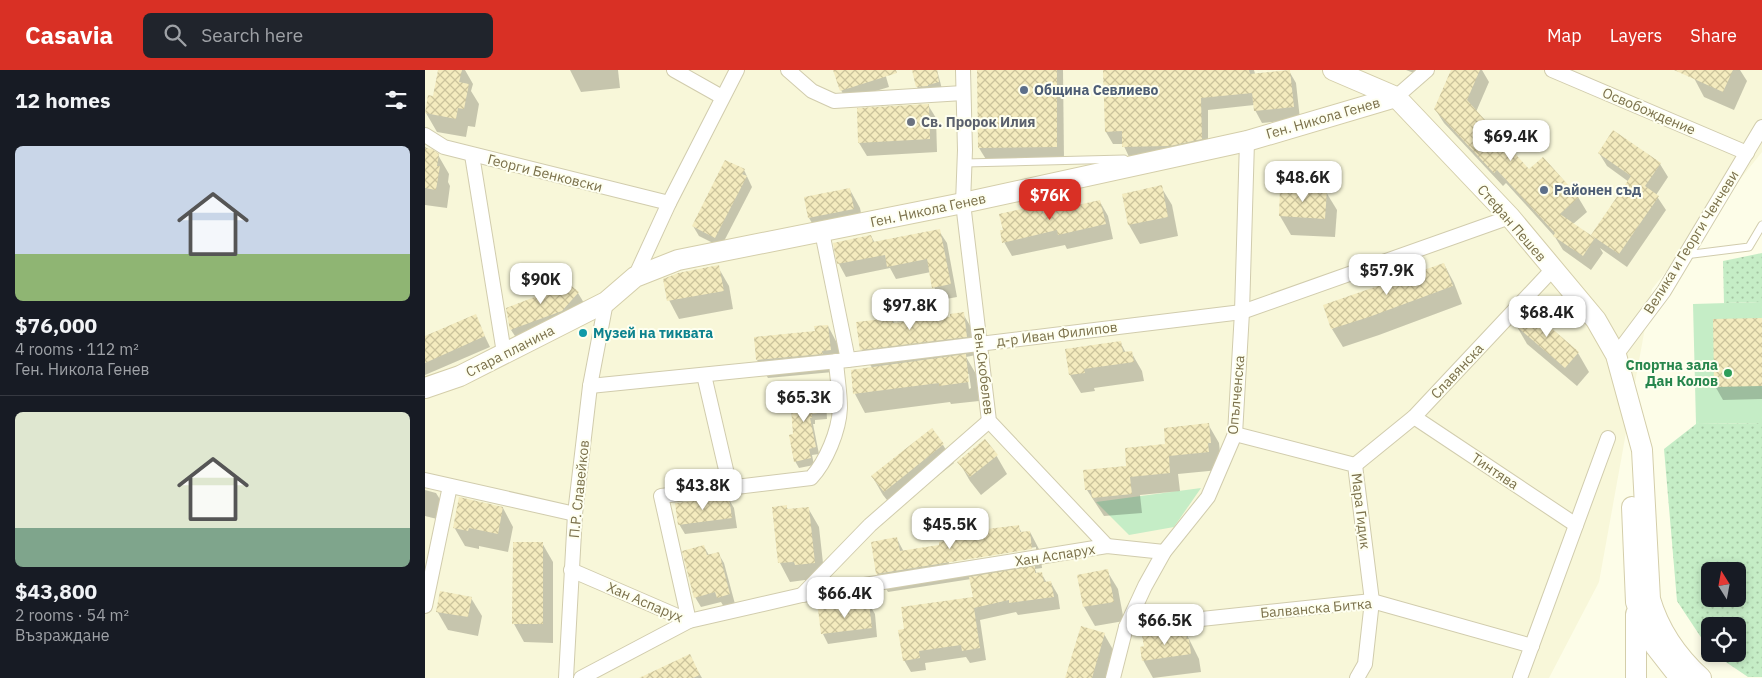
<!DOCTYPE html>
<html lang="en">
<head>
<meta charset="utf-8">
<style>
  body { margin:0; font-family:"IBM Plex Sans",sans-serif; background:#20242c; color:#f1f3f6; height:100vh; display:flex; flex-direction:column; font-size:19px; white-space:nowrap }
  * { box-sizing:border-box; margin:0 }
  p { font-size:16px; color:#9ea1a6 }
  .icon { flex:none; width:28px; height:28px; fill:none; stroke:currentColor; stroke-width:2; stroke-linecap:round; stroke-linejoin:round }
  .map { position:relative; flex:1; overflow:hidden }
  .drawer { display:flex; flex-direction:column; background:#171b24; width:425px }
  .drawer>* { flex:none }
  .needle { width:32px; rotate:349deg }
  .tools { position:absolute; left:1276px; top:492px; display:grid; gap:10px }
  .tools a { display:grid; place-items:center; width:45px; height:45px; border-radius:8px; background:#171b24; box-shadow:0 2px 8px #0003; font-size:25px }
  .price { position:absolute; translate:-50% -42px; padding:0 11px; border-radius:10px; background:#fff; color:#222; font-size:16px; line-height:32px; filter:drop-shadow(0 1px 2px #0008) }
  .price::after { content:''; position:absolute; left:50%; top:30px; width:15px; height:11px; margin-left:-8px; background:inherit; clip-path:polygon(0 0,100% 0,50% 100%) }
  .price.on { background:#d93025; color:#fff }
  ul { padding:0; list-style:none }
  li { display:grid; align-content:center; gap:10px; height:265px; padding:0 15px }
  li+li { border-top:1px solid #363941 }
  li span { display:grid; place-items:center; height:155px; border-radius:8px; color:#555 }
  li>.icon { margin-inline-start:auto }
  span .icon { width:90px; height:90px; fill:#fffc; stroke-width:1 }
  li b { font-size:21px }
  h2 { display:flex; justify-content:space-between; align-items:center; height:60px; padding:0 15px; font-size:21px }
  header { display:flex; align-items:center; gap:30px; box-sizing:border-box; height:70px; padding:0 25px; background:#d93025; color:#fff }
  header strong { font-size:24px }
  nav { display:flex; gap:28px; margin-inline-start:auto; font-size:18px }
  .search { width:350px; height:45px; background:#20242c; display:flex; align-items:center; gap:12px; box-sizing:border-box; padding:0 18px; border-radius:8px; color:#9ea1a6; font-size:19px }
  main { display:flex; flex:1; min-height:0 }
  .map>svg:first-child { display:block }
  .residential { fill:#f8f7d9 }
  .green { fill:#c5edc6 }
  .park { fill:url(#park-dots); fill-rule:evenodd }
  .shadow { fill:#0003; fill-rule:evenodd }
  .building { fill:url(#building-cross-hatch) }
  .lines { fill:none; stroke-linecap:round; stroke-linejoin:round }
  .lane-casing { stroke:#d1ccad; stroke-width:9 }
  .street-casing { stroke:#d1ccad; stroke-width:16 }
  .secondary-casing { stroke:#d4ceaa; stroke-width:22 }
  .lane { stroke:#fff; stroke-width:7 }
  .street { stroke:#fff; stroke-width:14 }
  .secondary { stroke:#fff; stroke-width:20 }
  .service-dot { fill:#5c6f8a; stroke:#fefff0; stroke-width:2 }
  .worship-dot { fill:#6b7280; stroke:#fefff0; stroke-width:2 }
  .culture-dot { fill:#0f9aa8; stroke:#fefff0; stroke-width:2 }
  .leisure-dot { fill:#2e9e5b; stroke:#fefff0; stroke-width:2 }
  .labels { text-anchor:middle; stroke-width:4; stroke-linejoin:round; paint-order:stroke }
  .service-label { font-size:14px; font-weight:bold; fill:#4e5e75; stroke:#fefff0; text-anchor:start }
  .street-label { font-size:14px; fill:#7a704a; stroke:#fefff0 }
  .worship-label { font-size:14px; font-weight:bold; fill:#5b616d; stroke:#fefff0; text-anchor:start }
  .culture-label { font-size:14px; font-weight:bold; fill:#0d838f; stroke:#fefff0; text-anchor:start }
  .leisure-label { font-size:14px; font-weight:bold; fill:#27864d; stroke:#fefff0; text-anchor:end }
</style>
</head>
<body>
<header>
<strong>Casavia</strong>
<div class="search"><svg class="icon" aria-label="search" viewBox="0 0 24 24"><circle cx="10" cy="10" r="6"/><path d="M15 15l6 6"/></svg>Search here</div>
<nav><a>Map</a><a>Layers</a><a>Share</a></nav>
</header>
<main>
<section class="drawer">
<h2>12 homes<svg class="icon" aria-label="filters" viewBox="0 0 24 24"><path d="M4 7h16M4 17h16"/><circle cx="9" cy="7" r="2"/><circle cx="15" cy="17" r="2"/></svg></h2>
<ul>
<li><span style="background:linear-gradient(#c9d6e8 70%,#8fb573 0)"><svg class="icon" aria-label="home" viewBox="0 0 24 24"><path d="M3 11l9-7 9 7M6 9v11h12V9"/></svg></span><div><b>$76,000</b><p>4 rooms · 112 m²</p><p>Ген. Никола Генев</p></div></li>
<li><span style="background:linear-gradient(#dfe7d0 75%,#7fa58c 0)"><svg class="icon" aria-label="home" viewBox="0 0 24 24"><path d="M3 11l9-7 9 7M6 9v11h12V9"/></svg></span><div><b>$43,800</b><p>2 rooms · 54 m²</p><p>Възраждане</p></div></li>
</ul>
</section>
<div class="map">
<svg width="1337" height="608" viewBox="0 0 1337 608">
  <defs>
    <pattern id="park-dots" width="8" height="8" patternUnits="userSpaceOnUse" patternTransform="scale(1.25)"><rect width="8" height="8" fill="#c5edc6"/><path d="M2 2h.1M6 6h.1" fill="none" stroke="#a5c4a3" stroke-width="1.8" stroke-linecap="round"/></pattern>
    <pattern id="building-cross-hatch" width="8" height="8" patternUnits="userSpaceOnUse" patternTransform="scale(1.25)"><rect width="8" height="8" fill="#f4ebbe"/><path d="M0 0l8 8M0 8l8-8" fill="none" stroke="#cbc39c"/></pattern>
  </defs>
  <rect width="100%" height="100%" fill="#fdfde8"/>
  <!-- residential -->
  <path class="residential" d="M0 0H1337V82L1227 219 1174 512 1124 608H0Z"/>
  <!-- green -->
  <g class="green">
    <path d="M1337 232V353L1271 354 1268 234Z"/>
    <path d="M776 418 749 457 704 465 671 432Z"/>
  </g>
  <!-- park -->
  <g class="park">
    <path d="M1337 183V232L1299 233 1298 191Z"/>
    <path d="M1337 353V607H1323L1289 584H1312V556H1285V581L1252 531 1239 379 1271 354ZM1312 501V529H1285V501Z"/>
  </g>
  <!-- shadow -->
  <g class="shadow">
    <path d="M14 0H40L48 14 46 21 54 34 50 57 43 56 41 67 12 62 1 43 9 27Z"/>
    <path d="M145 0H193L195 18 156 22Z"/>
    <path d="M409 0H459L464 17 421 30 416 20Z"/>
    <path d="M496 0H512L517 19 496 23 492 17Z"/>
    <path d="M553 0H638L639 90 562 91 554 78Z"/>
    <path d="M679 0H829L830 4 864 1 871 13 875 49 837 53 830 40 829 35 783 40V81L705 89 698 74H688L681 62Z"/>
    <path d="M981 0H1009L1007 5 1002 8Z"/>
    <path d="M1028 0H1057L1064 12 1051 42 1104 101 1153 127 1162 142 1148 154 1170 169 1167 165 1204 112 1182 96 1174 83 1189 62 1235 94 1243 107 1231 125 1241 140 1202 197 1175 178 1178 183 1166 200 1138 180 1130 167 1081 113 1078 116 1019 53 1010 39Z"/>
    <path d="M1272 0H1315L1322 11 1309 40 1279 27 1269 8Z"/>
    <path d="M503 35 511 48 512 82 442 86 434 73Z"/>
    <path d="M0 77 13 85 24 104 23 112 25 116 22 138 0 135Z"/>
    <path d="M319 100 327 117 296 177 274 166 268 156Z"/>
    <path d="M736 117 747 135 753 166 715 174 704 155 698 124Z"/>
    <path d="M425 120 435 138 439 158 395 166 384 148 381 128Z"/>
    <path d="M901 122 912 140 910 167 866 165 855 146Z"/>
    <path d="M675 132 683 146 688 169 642 179 640 175 587 186 579 172 615 136 619 144Z"/>
    <path d="M514 161 522 173 532 227 516 230 509 217 506 202 471 209 465 198 421 207 414 194 410 174 446 166 450 173Z"/>
    <path d="M1019 194 1029 213 1037 234 954 265 918 277 907 259Z"/>
    <path d="M293 197 304 216 308 239 254 249 244 230Z"/>
    <path d="M138 211 153 223 159 233 92 269 86 260 121 224Z"/>
    <path d="M1104 241 1153 283 1164 302 1152 316 1102 274 1091 255Z"/>
    <path d="M538 244 549 262 551 285 541 287 551 304 554 331 526 334 525 332 440 343 430 324 427 301 447 298 436 279 467 249 470 254 526 248ZM542 304H544L546 318 544 319Z"/>
    <path d="M50 246 65 277 0 305V268Z"/>
    <path d="M1337 249V329L1298 330 1290 316Z"/>
    <path d="M403 256 413 275 416 298 408 302 343 308 332 290Z"/>
    <path d="M695 272 701 283 706 282 717 301 719 311 669 318 670 321 656 323 645 305Z"/>
    <path d="M397 323 401 330 402 349 390 350V354H388L394 384 387 385 389 395 374 398 370 391V365Z"/>
    <path d="M783 354 794 373 796 392 794 400 753 404 755 421 715 425 717 443 679 446 662 420 742 375Z"/>
    <path d="M507 360 518 375 529 393 470 440 458 425 447 406Z"/>
    <path d="M571 385 582 404 556 425 545 411 534 392Z"/>
    <path d="M0 420 11 423 16 431 12 449 0 446Z"/>
    <path d="M303 428 309 438 312 458 260 464 254 454Z"/>
    <path d="M361 437 364 440 383 438 394 457 400 511 381 513 380 510 365 512 355 493 349 438Z"/>
    <path d="M78 438 88 457 83 482 54 476V479L40 476 29 457Z"/>
    <path d="M593 456 597 463 605 462 615 481 617 498 610 499 612 504 616 503 622 513H626L633 525 635 539 593 545 591 542 555 550 561 590 545 593 541 587 500 593 501 600 486 602 479 590 550 528 546 509 463 522 452 504 447 473 472 469 479 482 516 476ZM611 477V480L524 494V491Z"/>
    <path d="M117 473 128 492V573L99 572 89 554Z"/>
    <path d="M279 477 284 485 293 483 299 493 310 534 299 537 296 532 276 537 270 527Z"/>
    <path d="M682 501 693 519 699 551 670 556 659 537 654 506Z"/>
    <path d="M46 528 57 546 53 566 23 560 12 541Z"/>
    <path d="M444 534 450 544 452 567 403 574 398 564Z"/>
    <path d="M760 561 774 589 776 602 728 608 718 590Z"/>
    <path d="M679 564 690 583 683 608H641Z"/>
    <path d="M264 586 277 608H223Z"/>
  </g>
  <!-- building -->
  <g class="building">
    <path d="M13 0H37L34 12 44 14 39 39 33 38 31 49 0 43 3 25 8 26Z"/>
    <path d="M408 0H471L472 3 415 21Z"/>
    <path d="M487 0H512L514 12 503 15V16L491 17Z"/>
    <path d="M552 0H632V77L553 78Z"/>
    <path d="M678 0H824L825 4 865 0 869 37 829 41 827 23 776 28 777 69 745 76 697 77V61L680 62Z"/>
    <path d="M1026 0H1055L1042 30 1104 99 1118 87 1154 127 1135 144 1170 168 1158 186 1128 166 1130 163 1072 100 1069 103 1009 39Z"/>
    <path d="M1249 0H1308L1298 22Z"/>
    <path d="M504 34 505 69 433 73 432 38Z"/>
    <path d="M1188 60 1236 93 1220 116 1234 126 1194 184 1166 165 1206 106 1173 83Z"/>
    <path d="M0 78 7 79 14 84 12 96H15L11 120 0 118Z"/>
    <path d="M300 90 320 99 317 104 322 106 290 168 267 156Z"/>
    <path d="M737 115 743 147 703 155 697 124Z"/>
    <path d="M425 118 429 139 383 148 379 127Z"/>
    <path d="M855 118 902 120 900 149 854 146Z"/>
    <path d="M675 130 681 154 633 165 632 160 577 173 575 160H578L574 144 615 135 617 143Z"/>
    <path d="M515 159 526 214 507 218 502 189 462 197 460 185 412 194 408 173 446 165 448 172Z"/>
    <path d="M1019 193 1028 216 944 247 906 259 898 235Z"/>
    <path d="M294 195 299 221 242 231 238 209 253 203Z"/>
    <path d="M138 209 154 222 137 241 85 260 81 238 120 223Z"/>
    <path d="M1104 239 1154 282 1140 298 1090 255Z"/>
    <path d="M539 242 542 267 435 280 431 252 467 248 468 253 525 247V244Z"/>
    <path d="M51 244 60 266 0 293V266Z"/>
    <path d="M1337 248V316L1289 317 1288 249Z"/>
    <path d="M403 255 406 280 397 281 398 284 331 290 329 267 390 261 389 256Z"/>
    <path d="M696 271 698 282 707 281 709 292 659 299 660 303 644 305 640 279Z"/>
    <path d="M541 284 544 312 514 316V313L428 324 426 300Z"/>
    <path d="M398 322 399 342 387 344V348H385L391 377 384 379 386 388 369 392 364 365 368 364 365 325Z"/>
    <path d="M784 353 786 373H783L784 382 744 386 745 403 705 407 707 424 667 428 666 420H660L658 400 701 396 700 378 740 374 739 358Z"/>
    <path d="M507 358 519 374 459 422 446 406Z"/>
    <path d="M560 369 573 385 545 407 532 392Z"/>
    <path d="M34 427 78 437 73 464 44 458 43 461 28 458Z"/>
    <path d="M304 427 307 448 253 455 250 433Z"/>
    <path d="M362 435V439L384 437 390 493 370 495 369 492 353 493 347 437Z"/>
    <path d="M594 455 595 462 605 461 607 479 451 504 446 472 472 467 475 481 514 475V472L555 465 554 460Z"/>
    <path d="M88 472H118V554H87Z"/>
    <path d="M279 475 282 485 294 482 305 524 292 528 290 522 269 528 257 481Z"/>
    <path d="M610 496V503L617 502 619 512 626 511 629 527 584 533V530L549 538 555 578 537 581 536 575 494 581 495 588 478 591 473 560 479 559 476 537 548 527 544 507Z"/>
    <path d="M683 499 689 532 658 537 652 505Z"/>
    <path d="M15 521 47 527 43 547 11 542Z"/>
    <path d="M444 533 447 558 396 564 393 539Z"/>
    <path d="M656 556 680 563 667 608H640Z"/>
    <path d="M761 560 762 569H764L766 584 717 591 715 577 719 576 717 566Z"/>
    <path d="M265 584 275 605 268 608H214Z"/>
  </g>
  <g class="lines">
    <defs>
      <g id="lane">
        <path d="M540 93 699 89"/>
        <path d="M1260 185 1324 177 1337 155"/>
      </g>
      <g id="street">
        <path d="M249 0 297 27"/>
        <path d="M363 0 387 21 409 31 538 23"/>
        <path d="M538 0 540 80 538 133 564 351 682 476"/>
        <path d="M1127 0 1322 83"/>
        <path d="M971 27 1002 0"/>
        <path d="M0 65 19 77 244 133"/>
        <path d="M47 85 79 283"/>
        <path d="M397 162 423 290"/>
        <path d="M210 207 244 133 312 0"/>
        <path d="M1191 285 1239 221 1337 57"/>
        <path d="M279 305 305 417"/>
        <path d="M165 316 423 290 817 242 1085 147"/>
        <path d="M989 347 1151 455"/>
        <path d="M810 364 930 395 947 531 940 594 932 608"/>
        <path d="M930 395 989 347 1128 199"/>
        <path d="M0 410 150 444"/>
        <path d="M146 500 264 551 377 525 682 476 739 482"/>
        <path d="M377 525 445 455 564 351"/>
        <path d="M0 536 25 416"/>
        <path d="M701 557 947 531 1107 576"/>
        <path d="M141 608 150 444 165 316 181 232"/>
        <path d="M156 608 264 551 236 426 386 408C401 392 414 361 415 338 415 322 412 307 411 291"/>
        <path d="M688 608 701 557 720 516 739 482 783 427 810 364 817 242 822 71"/>
        <path d="M1095 608 1183 368"/>
      </g>
      <g id="secondary">
        <path d="M908 0 971 27 1085 147 1171 250 1191 285 1217 380 1225 529C1234 560 1253 587 1276 608"/>
        <path d="M0 318 35 306 181 232 210 207 253 190 538 133 822 71 971 27"/>
        <path d="M1207 437 1211 532 1220 559 1230 576 1255 608"/>
        <path d="M1211 608V544"/>
      </g>
    </defs>
    <!-- lane casing -->
    <use href="#lane" class="lane-casing"/>
    <!-- street casing -->
    <use href="#street" class="street-casing"/>
    <!-- secondary casing -->
    <use href="#secondary" class="secondary-casing"/>
    <!-- lane -->
    <use href="#lane" class="lane"/>
    <!-- street -->
    <use href="#street" class="street"/>
    <!-- secondary -->
    <use href="#secondary" class="secondary"/>
  </g>
  <!-- markers -->
  <g class="service-dot">
    <circle cx="599" cy="20" r="5"/>
    <circle cx="1119" cy="120" r="5"/>
  </g>
  <circle class="worship-dot" cx="486" cy="52" r="5"/>
  <circle class="culture-dot" cx="158" cy="263" r="5"/>
  <circle class="leisure-dot" cx="1303" cy="303" r="5"/>
  <g class="labels">
    <!-- service labels -->
    <g class="service-label">
      <text x="609" y="25">Община Севлиево</text>
      <text x="1129" y="125">Районен съд</text>
    </g>
    <!-- street labels -->
    <g class="street-label">
      <text transform="translate(1224 41) rotate(23)" y="5">Освобождение</text>
      <text transform="translate(898 48) rotate(-16)" y="5">Ген. Никола Генев</text>
      <text transform="translate(120 103) rotate(14)" y="5">Георги Бенковски</text>
      <text transform="translate(503 140) rotate(-12)" y="5">Ген. Никола Генев</text>
      <text transform="translate(1087 153) rotate(49)" y="5">Стефан Пешев</text>
      <text transform="translate(1266 172) rotate(-58)" y="5">Велика и Георги Ченчеви</text>
      <text transform="translate(632 264) rotate(-7)" y="5">д-р Иван Филипов</text>
      <text transform="translate(85 281) rotate(-27)" y="5">Стара планина</text>
      <text transform="translate(559 301) rotate(83)" y="5">Ген.Скобелев</text>
      <text transform="translate(1032 301) rotate(-47)" y="5">Славянска</text>
      <text transform="translate(811 325) rotate(-85)" y="5">Опълченска</text>
      <text transform="translate(1070 401) rotate(34)" y="5">Тинтява</text>
      <text transform="translate(154 419) rotate(-84)" y="5">П.Р. Славейков</text>
      <text transform="translate(936 441) rotate(83)" y="5">Мара Гидик</text>
      <text transform="translate(630 485) rotate(-9)" y="5">Хан Аспарух</text>
      <text transform="translate(220 532) rotate(23)" y="5">Хан Аспарух</text>
      <text transform="translate(891 538) rotate(-5)" y="5">Балванска Битка</text>
    </g>
    <!-- worship labels -->
    <g class="worship-label">
      <text x="496" y="57">Св. Пророк Илия</text>
    </g>
    <!-- culture labels -->
    <g class="culture-label">
      <text x="168" y="268">Музей на тиквата</text>
    </g>
    <!-- leisure labels -->
    <g class="leisure-label">
      <text x="1293" y="300">Спортна зала<tspan x="1293" dy="16">Дан Колов</tspan></text>
    </g>
  </g>
</svg>
<div class="tools">
<a><svg class="needle" viewBox="-14 -14 28 28"><path d="M0-13l5 13h-10z" fill="#e53935"/><path d="M0 13l5-13h-10z" fill="#9ea1a6"/></svg></a>
<a><svg class="icon" aria-label="locate" viewBox="0 0 24 24"><circle cx="12" cy="12" r="6"/><path d="M12 2v4M12 18v4M2 12h4M18 12h4"/></svg></a>
</div>
<b class="price" style="left:1086px;top:92px">$69.4K</b>
<b class="price" style="left:878px;top:133px">$48.6K</b>
<b class="price on" style="left:625px;top:151px">$76K</b>
<b class="price" style="left:962px;top:226px">$57.9K</b>
<b class="price" style="left:116px;top:235px">$90K</b>
<b class="price" style="left:485px;top:261px">$97.8K</b>
<b class="price" style="left:1122px;top:268px">$68.4K</b>
<b class="price" style="left:379px;top:353px">$65.3K</b>
<b class="price" style="left:278px;top:441px">$43.8K</b>
<b class="price" style="left:525px;top:480px">$45.5K</b>
<b class="price" style="left:420px;top:549px">$66.4K</b>
<b class="price" style="left:740px;top:576px">$66.5K</b>
</div>
</main>
</body>
</html>
